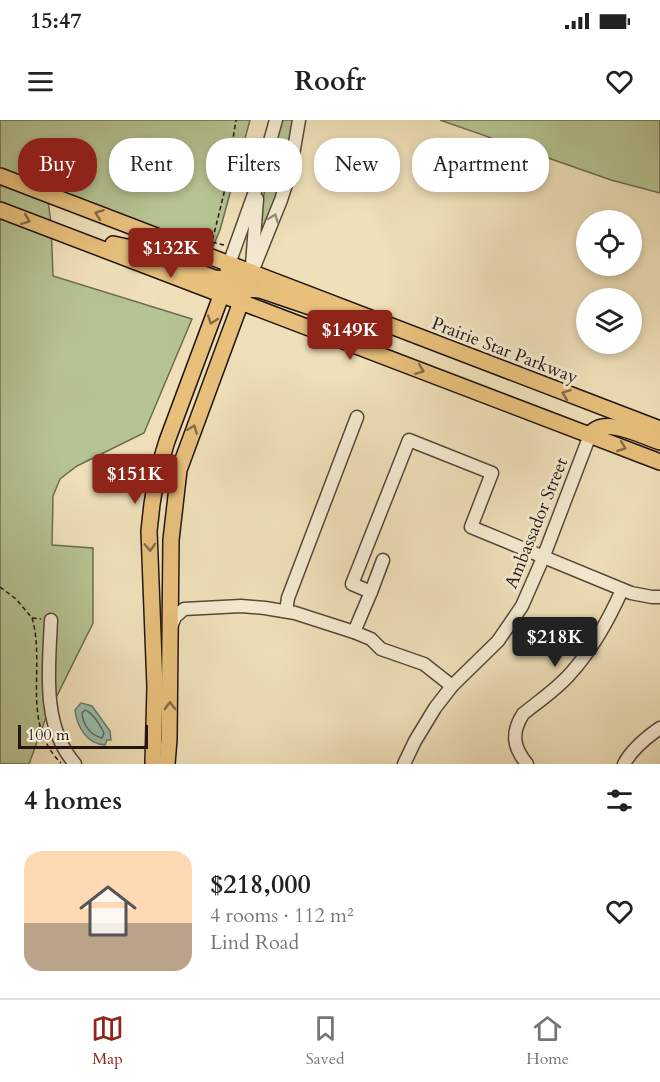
<!DOCTYPE html>
<html lang="en">
<head>
<meta charset="utf-8">
<style>
  body { margin:0; font-family:Cardo,serif; background:#f2f2f2; color:#222; height:100vh; display:flex; flex-direction:column; font-size:22px; white-space:nowrap }
  * { box-sizing:border-box; margin:0 }
  p { font-size:20px; color:#767676 }
  .icon { flex:none; width:33px; height:33px; fill:none; stroke:currentColor; stroke-width:2; stroke-linecap:round; stroke-linejoin:round }
  .map { position:relative; height:644px; overflow:hidden }
  .details { display:flex; flex-direction:column; background:#fff; flex:1 }
  .details>* { flex:none }
  .top-card { position:absolute; left:18px; top:18px; width:624px; height:54px; display:flex; gap:12px }
  .tools { position:absolute; left:576px; top:90px; display:grid; gap:12px }
  .tools a { display:grid; place-items:center; width:66px; height:66px; border-radius:50%; background:#fff; box-shadow:0 3px 9px #0003; font-size:30px }
  .scale { position:absolute; left:18px; bottom:15px; width:130px; box-sizing:border-box; padding-left:6px; border:3px solid #231611; border-top:0; font-size:16px; line-height:21px; white-space:nowrap; color:#231611; -webkit-text-stroke:4px #f5ebd2; paint-order:stroke }
  .price { position:absolute; translate:-50% -51px; padding:0 14px; border-radius:6px; background:#8f2418; color:#fff; font-size:20px; line-height:39px; filter:drop-shadow(0 2px 3px #0008) }
  .price::after { content:''; position:absolute; left:50%; top:36px; width:18px; height:14px; margin-left:-9px; background:inherit; clip-path:polygon(0 0,100% 0,50% 100%) }
  .price.selected { background:#222; color:#fff }
  ul { padding:0; list-style:none }
  li { display:flex; align-items:center; gap:18px; height:150px; padding:0 24px }
  li span { display:grid; place-items:center; flex:none; width:168px; height:120px; border-radius:18px; color:#555 }
  li>.icon { margin-inline-start:auto }
  span .icon { width:72px; height:72px; fill:#fffc; stroke-width:1 }
  li b { font-size:26px }
  h2 { display:flex; justify-content:space-between; align-items:center; height:72px; padding:0 24px; font-size:26px }
  .tag { padding:0 21px; border-radius:24px; background:#fff; box-shadow:0 3px 9px #0003; font-size:21px; line-height:54px }
  .tag.selected { background:#8f2418; color:#fff }
  .status { display:flex; justify-content:space-between; align-items:center; height:42px; padding:0 30px; background:#fff; direction:ltr }
  .status svg { height:16px; fill:currentColor }
  header { display:flex; justify-content:space-between; align-items:center; height:78px; padding:0 24px; background:#fff; font-size:27px; font-weight:700 }
  .tab-bar { display:flex; justify-content:space-around; align-items:center; height:84px; border-top:2px solid #e0e0e0; background:#fff; font-size:16px; color:#767676 }
  .tab-bar a { display:grid; justify-items:center; gap:3px }
  .tab-bar .selected { color:#8f2418 }
  .map>svg:first-child { display:block }
  .green { fill:#b6c392; stroke:#6c6c52; stroke-width:1.5 }
  .water { fill:#9abdad; stroke:#6a7a6f; stroke-width:1.5 }
  .lines { fill:none; stroke-linecap:round; stroke-linejoin:round }
  .shore { stroke:#5e6a5f; stroke-width:1.5 }
  .minor-casing { stroke:#56483b; stroke-width:15 }
  .major-casing { stroke:#231611; stroke-width:18 }
  .path { stroke:#231611; stroke-width:1.5; stroke-dasharray:4.5 3; stroke-linecap:butt }
  .minor { stroke:#f5ebd2; stroke-width:12 }
  .major { stroke:#e8c07c; stroke-width:15 }
  .oneway { stroke:#866b46 }
  .oneway2 { stroke:#968b7b }
  .labels { text-anchor:middle; stroke-width:6; stroke-linejoin:round; paint-order:stroke }
  .street-label { font-size:18px; fill:#231611; stroke:#f5ebd2 }
</style>
</head>
<body>
<div class="status"><b>15:47</b><svg viewBox="0 0 49 12"><path d="M0 12V9h3v3zM5 12V6h3v6zM10 12V3h3v9zM15 12V0h3v12zM26 1h20v11H26zM47 4h2v5h-2z"/></svg></div>
<header><svg class="icon" aria-label="menu" viewBox="0 0 24 24"><path d="M4 6h16M4 12h16M4 18h16"/></svg>Roofr<svg class="icon" aria-label="heart" viewBox="0 0 24 24"><path d="M12 20l-8-8c-3-5 5-10 8-4 3-6 11-1 8 4z"/></svg></header>
<div class="map">
<svg width="660" height="644" viewBox="0 0 660 644">
  <rect width="100%" height="100%" fill="#efe0b9"/>
  <filter id="stains"><feTurbulence type="fractalNoise" baseFrequency=".00333" numOctaves="4"/><feColorMatrix values="0 0 0 0 .2 0 0 0 0 .09 0 0 0 0 .02 0 0 0 .5 -.17"/></filter>
  <radialGradient id="worn" r=".72"><stop offset=".6" stop-color="#630" stop-opacity="0"/><stop offset="1" stop-color="#630" stop-opacity=".3"/></radialGradient>
  <!-- green -->
  <g class="green">
    <path d="M0 0H250L220 110 209 136 48 81 51 103 53 156 192 199 144 313 77 346 60 359 53 376 52 425 93 428V503L45 600 29 644H0Z"/>
    <path d="M280 0H296L288 22 276 76 258 123C262 81 268 41 280 0Z"/>
    <path d="M440 0H660V73L611 60Z"/>
  </g>
  <!-- water -->
  <path class="water" d="M81 583 92 586 110 611 111 620H107L105 625C86 624 77 606 75 590Z"/>
  <g class="lines">
    <!-- shore -->
    <path class="shore" d="M85 590C93 593 100 605 104 613L102 618C90 615 83 605 82 593Z"/>
    <defs>
      <g id="minor">
        <path d="M229 144 258 63 276 0"/>
        <path d="M252 145 257 79"/>
        <path d="M252 152 281 80 290 52 299 0"/>
        <path d="M371 472 383 440"/>
        <path d="M286 491 288 478 357 297"/>
        <path d="M51 500C49 548 41 605 75 644"/>
        <path d="M171 507 175 497 184 489 241 486 265 488 295 493 354 512 371 519 381 529 424 544 452 566"/>
        <path d="M354 512 371 472 352 464 409 320 492 353 471 407 631 473 652 477H660"/>
        <path d="M404 644 415 621 435 588 452 566 498 521 522 486 543 438 590 315"/>
        <path d="M527 644C513 627 511 613 523 594 539 581 557 569 570 554 592 530 609 499 622 470"/>
        <path d="M624 644C632 629 647 617 660 608"/>
      </g>
      <g id="major">
        <path d="M0 56 660 309"/>
        <path d="M0 90 660 342"/>
        <path d="M113 124 141 130 214 158 236 160"/>
        <path d="M236 171 246 169 260 170 354 202"/>
        <path d="M590 315C603 295 642 316 660 322"/>
        <path d="M153 644 155 567 149 411 152 384 157 354 167 321 227 160 229 144"/>
        <path d="M167 644 169 619 171 420 179 350 252 152"/>
      </g>
    </defs>
    <!-- minor casing -->
    <use href="#minor" class="minor-casing"/>
    <!-- major casing -->
    <use href="#major" class="major-casing"/>
    <!-- path -->
    <g class="path">
      <path d="M224 125 212 122 225 69 236 0"/>
      <path d="M0 467 16 479 32 498 41 499"/>
      <path d="M32 498C44 538 27 588 47 624 50 631 56 638 61 643"/>
    </g>
    <!-- minor -->
    <use href="#minor" class="minor"/>
    <!-- major -->
    <use href="#major" class="major"/>
  </g>
  <!-- one-way arrows -->
  <defs><path id="oneway-chevron" d="M-2-3.5L2.5 0L-2 3.5" fill="none" stroke-width="1.6" stroke-linecap="round" stroke-linejoin="round" transform="scale(1.5)"/></defs>
  <g class="oneway">
    <use href="#oneway-chevron" transform="translate(99 94) rotate(-159)"/>
    <use href="#oneway-chevron" transform="translate(26 100) rotate(21)"/>
    <use href="#oneway-chevron" transform="translate(212 200) rotate(110)"/>
    <use href="#oneway-chevron" transform="translate(420 250) rotate(21)"/>
    <use href="#oneway-chevron" transform="translate(566 274) rotate(-159)"/>
    <use href="#oneway-chevron" transform="translate(193 309) rotate(-69)"/>
    <use href="#oneway-chevron" transform="translate(622 327) rotate(21)"/>
    <use href="#oneway-chevron" transform="translate(150 427) rotate(88)"/>
    <use href="#oneway-chevron" transform="translate(170 586) rotate(-90)"/>
  </g>
  <use class="oneway2" href="#oneway-chevron" transform="translate(274 98) rotate(-69)"/>
  <g class="labels">
    <!-- street labels -->
    <g class="street-label">
      <text transform="translate(505 230) rotate(21)" y="6">Prairie Star Parkway</text>
      <text transform="translate(536 403) rotate(-68)" y="6">Ambassador Street</text>
    </g>
  </g>
  <rect width="100%" height="100%" filter="url(#stains)"/>
  <rect width="100%" height="100%" fill="url(#worn)"/>
</svg>
<div class="tools">
<a><svg class="icon" aria-label="locate" viewBox="0 0 24 24"><circle cx="12" cy="12" r="6"/><path d="M12 2v4M12 18v4M2 12h4M18 12h4"/></svg></a>
<a><svg class="icon" aria-label="layers" viewBox="0 0 24 24"><path d="M12 4l9 5-9 5-9-5zM3 14l9 5 9-5"/></svg></a>
</div>
<div class="scale">100 m</div>
<b class="price" style="left:171px;top:159px">$132K</b>
<b class="price" style="left:350px;top:241px">$149K</b>
<b class="price" style="left:135px;top:385px">$151K</b>
<b class="price selected" style="left:555px;top:548px">$218K</b>
<div class="top-card">
<a class="tag selected">Buy</a>
<a class="tag">Rent</a>
<a class="tag">Filters</a>
<a class="tag">New</a>
<a class="tag">Apartment</a>
</div>
</div>
<section class="details">
<h2>4 homes<svg class="icon" aria-label="filters" viewBox="0 0 24 24"><path d="M4 7h16M4 17h16"/><circle cx="9" cy="7" r="2"/><circle cx="15" cy="17" r="2"/></svg></h2>
<ul>
<li><span style="background:linear-gradient(#ffd9b3 60%,#b9a48a 0)"><svg class="icon" aria-label="home" viewBox="0 0 24 24"><path d="M3 11l9-7 9 7M6 9v11h12V9"/></svg></span><div><b>$218,000</b><p>4 rooms · 112 m²</p><p>Lind Road</p></div><svg class="icon" aria-label="heart" viewBox="0 0 24 24"><path d="M12 20l-8-8c-3-5 5-10 8-4 3-6 11-1 8 4z"/></svg></li>
</ul>
</section>
<nav class="tab-bar">
<a class="selected"><svg class="icon" aria-label="map" viewBox="0 0 24 24"><path d="M3 6l6-2 6 2 6-2v14l-6 2-6-2-6 2zM9 4v14M15 6v14"/></svg>Map</a>
<a><svg class="icon" aria-label="saved" viewBox="0 0 24 24"><path d="M7 4h10v16l-5-4-5 4z"/></svg>Saved</a>
<a><svg class="icon" aria-label="home" viewBox="0 0 24 24"><path d="M3 11l9-7 9 7M6 9v11h12V9"/></svg>Home</a>
</nav>
</body>
</html>
